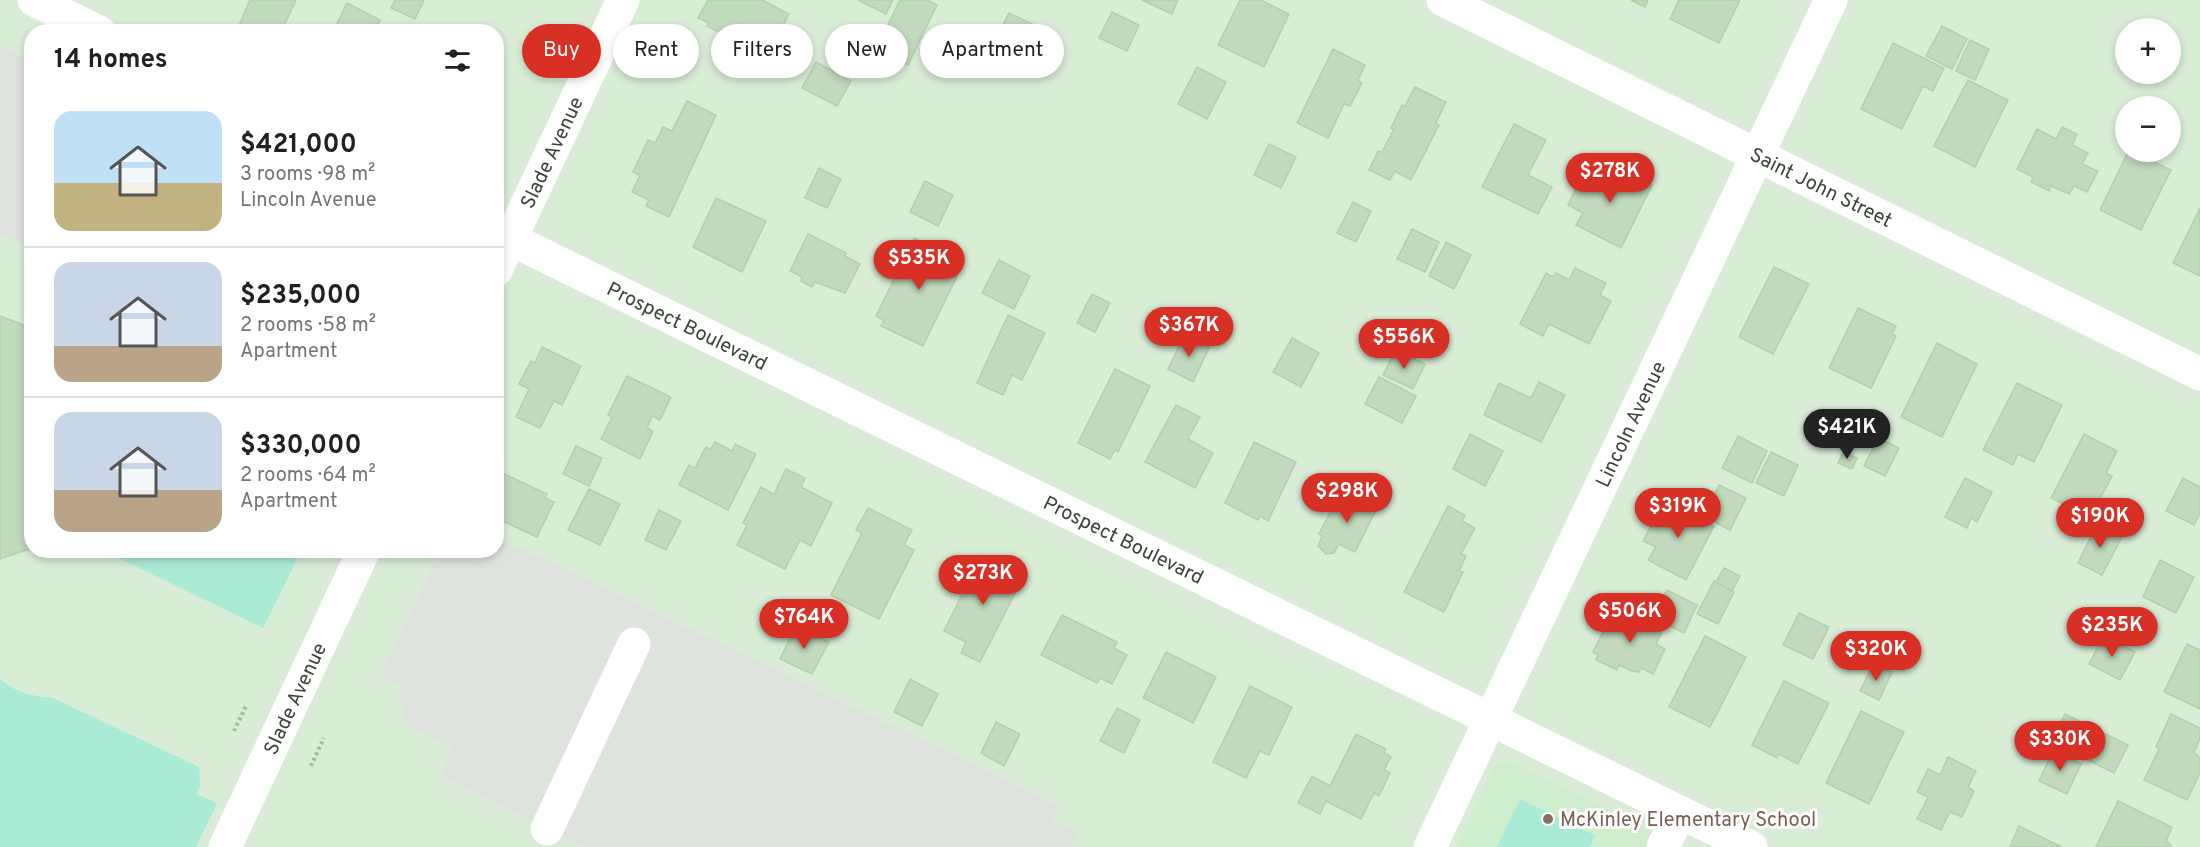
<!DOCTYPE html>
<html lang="en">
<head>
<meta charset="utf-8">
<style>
  body { margin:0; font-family:Overpass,sans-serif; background:#f2f2f2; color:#202124; height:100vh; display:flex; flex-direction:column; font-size:22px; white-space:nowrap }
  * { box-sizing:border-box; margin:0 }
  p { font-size:20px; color:#757577 }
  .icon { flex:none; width:33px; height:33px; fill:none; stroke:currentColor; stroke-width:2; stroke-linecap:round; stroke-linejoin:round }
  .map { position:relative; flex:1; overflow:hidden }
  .drawer { position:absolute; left:24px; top:24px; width:480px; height:534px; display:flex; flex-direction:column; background:#fff; border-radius:24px; box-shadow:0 3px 9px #0003 }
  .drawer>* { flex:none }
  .top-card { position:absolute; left:522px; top:24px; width:570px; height:54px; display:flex; gap:12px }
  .buttons { position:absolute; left:2115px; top:18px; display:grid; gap:12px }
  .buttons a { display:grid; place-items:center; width:66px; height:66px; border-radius:50%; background:#fff; box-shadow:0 3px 9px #0003; font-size:30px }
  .price { position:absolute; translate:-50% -51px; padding:0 14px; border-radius:21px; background:#d93025; color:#fff; font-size:20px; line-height:39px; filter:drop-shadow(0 2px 3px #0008) }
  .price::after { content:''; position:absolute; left:50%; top:36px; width:18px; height:14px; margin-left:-9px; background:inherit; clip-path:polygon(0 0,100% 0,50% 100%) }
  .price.selected { background:#222; color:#fff }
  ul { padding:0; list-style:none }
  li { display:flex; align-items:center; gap:18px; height:150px; padding:0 30px }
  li+li { border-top:2px solid #e0e0e0 }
  li span { display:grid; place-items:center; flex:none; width:168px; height:120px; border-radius:18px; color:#555 }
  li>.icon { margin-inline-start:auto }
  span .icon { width:72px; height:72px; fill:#fffc; stroke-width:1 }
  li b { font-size:26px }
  h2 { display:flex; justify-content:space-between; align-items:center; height:72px; padding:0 30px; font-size:26px }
  .pill { padding:0 21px; border-radius:27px; background:#fff; box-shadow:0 3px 9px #0003; font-size:21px; line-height:54px }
  .pill.selected { background:#d93025; color:#fff }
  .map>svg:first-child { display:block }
  .residential { fill:#d8ecd6; fill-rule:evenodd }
  .education { fill:#cfeecd }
  .green { fill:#aaebd5 }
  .parking { fill:#dee4dd }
  .building { fill:#c1d9bc; stroke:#b2d1ac; stroke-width:1.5 }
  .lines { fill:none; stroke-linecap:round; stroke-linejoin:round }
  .path { stroke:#9dc297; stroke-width:4; stroke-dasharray:3 3; stroke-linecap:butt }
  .minor { stroke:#fff; stroke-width:33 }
  .education-dot { fill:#8d6e63; stroke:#fff; stroke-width:2 }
  .labels { text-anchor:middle; stroke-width:6; stroke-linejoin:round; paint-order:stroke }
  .street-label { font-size:20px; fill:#374634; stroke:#fff }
  .education-label { font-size:20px; fill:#785e54; stroke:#fff; text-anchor:start }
</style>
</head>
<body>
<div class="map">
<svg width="2200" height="847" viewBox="0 0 2200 847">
  <rect width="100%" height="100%" fill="#e6f3e4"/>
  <!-- residential -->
  <path class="residential" d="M0 0H2200V847H0ZM2126 28H2170V74H2126ZM32 32H496V550H32ZM2126 106H2170V152H2126Z"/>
  <!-- education -->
  <path class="education" d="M1509 762 1683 847H1456L1496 765Z"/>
  <!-- green -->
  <g class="green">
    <path d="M104 551H301L263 628Z"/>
    <path d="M0 679C16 693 32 696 53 698L199 767 200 787 196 794 217 803 196 847H0Z"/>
    <path d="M1520 799 1595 835 1590 847H1497Z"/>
  </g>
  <!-- parking -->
  <g class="parking">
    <path d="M0 46 31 62V248L0 233Z"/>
    <path d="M497 537 1058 805 1051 821 1078 833 1071 847H585L440 775 453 748 407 724 400 701 402 685 381 675 440 551 496 550Z"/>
  </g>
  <!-- building -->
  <g class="building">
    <path d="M250 0H296L281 32H241L237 30Z"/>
    <path d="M395 0H424L415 19 391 8Z"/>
    <path d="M708 0H762L789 14 766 57 707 26 709 23 698 18Z"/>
    <path d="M858 0H893L886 14Z"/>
    <path d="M900 0H928L937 5 908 65 876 49Z"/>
    <path d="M1142 0H1178L1172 14Z"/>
    <path d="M1240 0H1261L1289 14 1264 67 1218 45Z"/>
    <path d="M1631 0H1648L1645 7Z"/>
    <path d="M1679 0H1740L1719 43 1670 19Z"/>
    <path d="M347 3 380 20 375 32H333Z"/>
    <path d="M1112 12 1139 25 1127 51 1099 38Z"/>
    <path d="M1009 13 1041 28 1022 66 990 51Z"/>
    <path d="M1942 26 1967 39 1952 69 1926 56Z"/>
    <path d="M1970 40 1989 49 1975 80 1956 71Z"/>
    <path d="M1893 43 1944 68 1933 91 1923 86 1902 129 1861 109Z"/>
    <path d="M1333 49 1365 65 1358 80 1362 83 1350 106 1344 104 1328 138 1297 123Z"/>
    <path d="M816 62 851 81 837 106 802 88Z"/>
    <path d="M1197 67 1226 82 1207 119 1178 104Z"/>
    <path d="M1968 80 2008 100 1975 167 1934 146Z"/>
    <path d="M1415 87 1446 102 1436 123 1439 125 1411 180 1395 171 1390 180 1369 170 1378 151 1382 152 1394 129 1391 128 1402 105 1405 106Z"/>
    <path d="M2141 98 2156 106H2137Z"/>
    <path d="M687 101 716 115 669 217 646 206 649 200 632 192 640 175 633 172 648 140 655 143 663 127 672 131Z"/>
    <path d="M1514 124 1546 140 1528 175 1552 187 1538 214 1482 187Z"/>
    <path d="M2062 127 2077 134 2072 145 2088 153 2082 164 2098 171 2087 192 2074 186 2069 194 2051 186 2049 191 2031 182 2033 177 2017 169 2037 129 2056 139Z"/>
    <path d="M1269 144 1296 157 1281 188 1254 175Z"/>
    <path d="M2128 152H2134L2171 170 2141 230 2100 210Z"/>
    <path d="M1606 163 1652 185 1621 248 1576 225 1583 213 1568 205 1583 174 1598 181Z"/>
    <path d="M819 168 841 179 827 208 805 198Z"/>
    <path d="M925 181 953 195 938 226 910 212Z"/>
    <path d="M716 198 766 221 742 272 693 247Z"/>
    <path d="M1353 202 1371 211 1356 242 1337 233Z"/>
    <path d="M2200 208V276L2173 263Z"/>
    <path d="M1412 229 1439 242 1425 272 1397 259Z"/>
    <path d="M808 234 846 253 845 256 860 264 845 293 815 282 812 287 801 281 802 277 790 271Z"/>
    <path d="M914 238 942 252 946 245 963 253 954 272 958 274 923 346 881 326 884 320 876 316Z"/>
    <path d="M1446 242 1471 255 1454 289 1429 276Z"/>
    <path d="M999 260 1030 276 1014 309 982 293Z"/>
    <path d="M1774 267 1809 284 1773 354 1739 337Z"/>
    <path d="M1575 268 1606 283 1600 295 1611 301 1589 344 1549 324 1543 336 1520 324 1546 273 1553 277 1556 273 1569 280Z"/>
    <path d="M1092 294 1110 303 1095 332 1077 323Z"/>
    <path d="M1858 308 1896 326 1892 334 1896 336 1871 388 1829 368Z"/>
    <path d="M1008 315 1045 333 1022 380 1012 375 1003 395 977 383Z"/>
    <path d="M0 316 32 328V535L30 536 32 548 0 559Z"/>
    <path d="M1185 334 1210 346 1193 382 1168 369Z"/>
    <path d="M1292 338 1319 353 1301 387 1273 372Z"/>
    <path d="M1937 343 1977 364 1942 437 1901 417Z"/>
    <path d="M542 347 581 366 562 405 554 401 540 428 516 417 529 389 519 384 531 361 535 363Z"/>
    <path d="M1396 350 1425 364 1413 389 1383 375Z"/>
    <path d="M1115 369 1150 386 1118 452 1115 450 1110 459 1078 443Z"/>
    <path d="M627 376 671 397 660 420 652 416 647 428 653 431 640 459 601 439 612 417 608 415Z"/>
    <path d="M1379 377 1416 396 1402 423 1365 404Z"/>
    <path d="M1539 382 1565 395 1541 442 1484 415 1499 383 1531 398Z"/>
    <path d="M2017 383 2062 405 2034 462 2018 454 2013 465 1983 450Z"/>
    <path d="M1176 405 1200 417 1188 439 1213 453 1195 488 1145 462Z"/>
    <path d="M1470 434 1503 451 1485 486 1453 469Z"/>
    <path d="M2084 434 2117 451 2106 473 2112 476 2090 518 2051 498Z"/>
    <path d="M1738 436 1767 451 1752 483 1722 468Z"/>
    <path d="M1878 438 1899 448 1885 476 1864 466Z"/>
    <path d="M715 442 732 451 735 444 756 454 728 510 679 485 689 465 695 468 706 447 711 449Z"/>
    <path d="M1254 442 1296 462 1268 521 1260 516 1258 520 1225 503Z"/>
    <path d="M576 446 602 458 589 486 563 474Z"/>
    <path d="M1771 452 1798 465 1784 496 1756 483Z"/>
    <path d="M1843 452 1857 458 1852 469 1838 463Z"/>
    <path d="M786 469 805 478 801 487 832 503 811 546 800 540 785 569 737 545 747 525 743 523 761 487 774 494Z"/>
    <path d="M496 470 547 494 545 498 554 502 537 537 496 518Z"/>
    <path d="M1965 478 1992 492 1977 522 1971 518 1967 528 1945 517Z"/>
    <path d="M2183 478 2200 487V513L2194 525 2166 511Z"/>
    <path d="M1719 485 1746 498 1730 530 1703 516Z"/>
    <path d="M589 489 620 504 600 545 568 530Z"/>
    <path d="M1365 492 1381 500 1355 552 1339 544 1334 553 1326 554 1318 546 1322 536 1319 534 1338 497 1358 507Z"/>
    <path d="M1680 494 1695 502 1690 513 1714 526 1686 580 1648 560 1656 547 1643 541 1657 515 1666 520Z"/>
    <path d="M1448 506 1465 515 1462 521 1475 528 1461 554 1466 556 1459 571 1463 572 1444 612 1404 592Z"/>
    <path d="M868 508 912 530 904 545 914 550 879 619 831 595 862 533 856 530Z"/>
    <path d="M659 510 681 521 666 550 645 540Z"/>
    <path d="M2098 522 2123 535 2102 575 2078 563Z"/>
    <path d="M982 555 1024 576 980 662 961 653 966 642 944 631Z"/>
    <path d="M2160 560 2194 577 2176 613 2143 597Z"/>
    <path d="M1724 568 1740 576 1732 591 1716 582Z"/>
    <path d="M1714 581 1734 592 1718 624 1697 614Z"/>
    <path d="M1667 590 1697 605 1684 633 1653 618Z"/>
    <path d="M1623 609 1663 629 1656 644 1665 649 1653 674 1641 668 1639 672 1632 671 1619 665 1617 670 1596 660 1598 655 1593 652 1610 618 1617 621Z"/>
    <path d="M1799 613 1829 627 1813 659 1783 645Z"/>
    <path d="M1062 615 1117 642 1114 648 1127 655 1112 684 1100 678 1097 683 1041 655Z"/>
    <path d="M796 626 829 642 812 674 780 659Z"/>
    <path d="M1705 636 1746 657 1710 727 1669 707Z"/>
    <path d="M2104 636 2135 652 2120 680 2089 664Z"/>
    <path d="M2187 644 2200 650V709L2164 692Z"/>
    <path d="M1884 647 1895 651 1889 663 1879 659Z"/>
    <path d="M1166 652 1216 677 1193 723 1143 698Z"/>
    <path d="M1874 663 1892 672 1879 700 1860 691Z"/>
    <path d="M910 679 938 694 922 726 894 712Z"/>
    <path d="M1784 681 1829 703 1798 764 1778 754 1777 758 1752 745Z"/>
    <path d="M1250 686 1292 707 1269 755 1260 751 1246 778 1213 762Z"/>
    <path d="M1117 708 1140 720 1124 753 1100 741Z"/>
    <path d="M1861 711 1904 732 1869 804 1826 783Z"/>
    <path d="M2065 714 2128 745 2114 773 2051 742Z"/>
    <path d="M2171 714 2200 728V739L2194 752 2200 758V773L2187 800 2144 780 2159 749 2156 747Z"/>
    <path d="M996 722 1020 734 1004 766 981 753Z"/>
    <path d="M1356 734 1386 749 1384 753 1391 757 1384 770 1390 773 1379 796 1374 793 1361 819 1326 801 1320 814 1298 803 1312 776 1330 786Z"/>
    <path d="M2053 751 2081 764 2067 794 2039 781Z"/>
    <path d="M1948 757 1976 771 1968 787 1974 791 1962 817 1950 812 1941 830 1917 819 1928 797 1917 792 1928 769 1940 775Z"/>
    <path d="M2118 801 2172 827 2166 842 2171 845 2170 847H2096Z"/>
    <path d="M2019 826 2062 847H2010Z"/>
  </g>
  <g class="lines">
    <!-- path -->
    <g class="path">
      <path d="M234 731 247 704"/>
      <path d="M311 766 324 738"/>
    </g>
    <!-- minor -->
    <g class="minor">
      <path d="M34 0 99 32"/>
      <path id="s1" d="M1443 0 2200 374"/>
      <path id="s2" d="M496 232 1751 847"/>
      <path id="s3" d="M496 270 623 0"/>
      <path d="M547 829 634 644"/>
      <path id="s4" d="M225 847 364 550"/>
      <path id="s5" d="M1430 847 1831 0"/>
      <path d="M1663 847 1680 812"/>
    </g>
  </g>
  <!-- markers -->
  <circle class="education-dot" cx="1548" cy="819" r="6"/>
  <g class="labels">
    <!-- street labels -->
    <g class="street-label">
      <text dy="7" stroke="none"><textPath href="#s3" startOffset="130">Slade Avenue</textPath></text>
      <text dy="7" stroke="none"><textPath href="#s1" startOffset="422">Saint John Street</textPath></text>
      <text dy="7" stroke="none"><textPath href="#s2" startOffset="213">Prospect Boulevard</textPath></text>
      <text dy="7" stroke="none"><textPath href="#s5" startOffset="468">Lincoln Avenue</textPath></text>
      <text dy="7" stroke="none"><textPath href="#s2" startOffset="699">Prospect Boulevard</textPath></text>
      <text dy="7" stroke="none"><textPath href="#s4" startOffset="164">Slade Avenue</textPath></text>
    </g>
    <!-- education labels -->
    <g class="education-label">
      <text x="1560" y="826">McKinley Elementary School</text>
    </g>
  </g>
</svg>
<div class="buttons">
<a>+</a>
<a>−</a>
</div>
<b class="price" style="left:1610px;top:204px">$278K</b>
<b class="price" style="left:919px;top:291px">$535K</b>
<b class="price" style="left:1189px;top:358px">$367K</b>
<b class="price" style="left:1404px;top:370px">$556K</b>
<b class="price selected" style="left:1847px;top:460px">$421K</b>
<b class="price" style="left:1347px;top:524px">$298K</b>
<b class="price" style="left:1678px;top:539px">$319K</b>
<b class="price" style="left:2100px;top:549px">$190K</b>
<b class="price" style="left:983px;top:606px">$273K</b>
<b class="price" style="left:1630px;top:644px">$506K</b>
<b class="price" style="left:804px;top:650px">$764K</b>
<b class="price" style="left:2112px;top:658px">$235K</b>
<b class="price" style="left:1876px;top:682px">$320K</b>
<b class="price" style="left:2060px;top:772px">$330K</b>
<div class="top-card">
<a class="pill selected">Buy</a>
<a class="pill">Rent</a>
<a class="pill">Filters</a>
<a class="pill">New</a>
<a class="pill">Apartment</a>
</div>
<section class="drawer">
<h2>14 homes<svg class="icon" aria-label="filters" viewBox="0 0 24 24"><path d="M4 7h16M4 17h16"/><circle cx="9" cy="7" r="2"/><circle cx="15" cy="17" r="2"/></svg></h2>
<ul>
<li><span style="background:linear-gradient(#bfe0f5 60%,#c2b280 0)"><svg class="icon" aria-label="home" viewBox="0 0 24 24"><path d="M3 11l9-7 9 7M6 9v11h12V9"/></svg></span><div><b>$421,000</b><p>3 rooms · 98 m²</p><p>Lincoln Avenue</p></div></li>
<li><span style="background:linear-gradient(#c9d6e8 70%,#b9a48a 0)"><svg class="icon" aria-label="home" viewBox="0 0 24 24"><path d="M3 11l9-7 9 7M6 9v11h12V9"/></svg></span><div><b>$235,000</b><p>2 rooms · 58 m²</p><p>Apartment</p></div></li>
<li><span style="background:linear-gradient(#c9d6e8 65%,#b9a48a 0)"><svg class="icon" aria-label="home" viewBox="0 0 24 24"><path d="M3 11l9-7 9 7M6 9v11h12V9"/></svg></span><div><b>$330,000</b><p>2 rooms · 64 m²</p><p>Apartment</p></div></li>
</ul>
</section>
</div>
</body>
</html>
